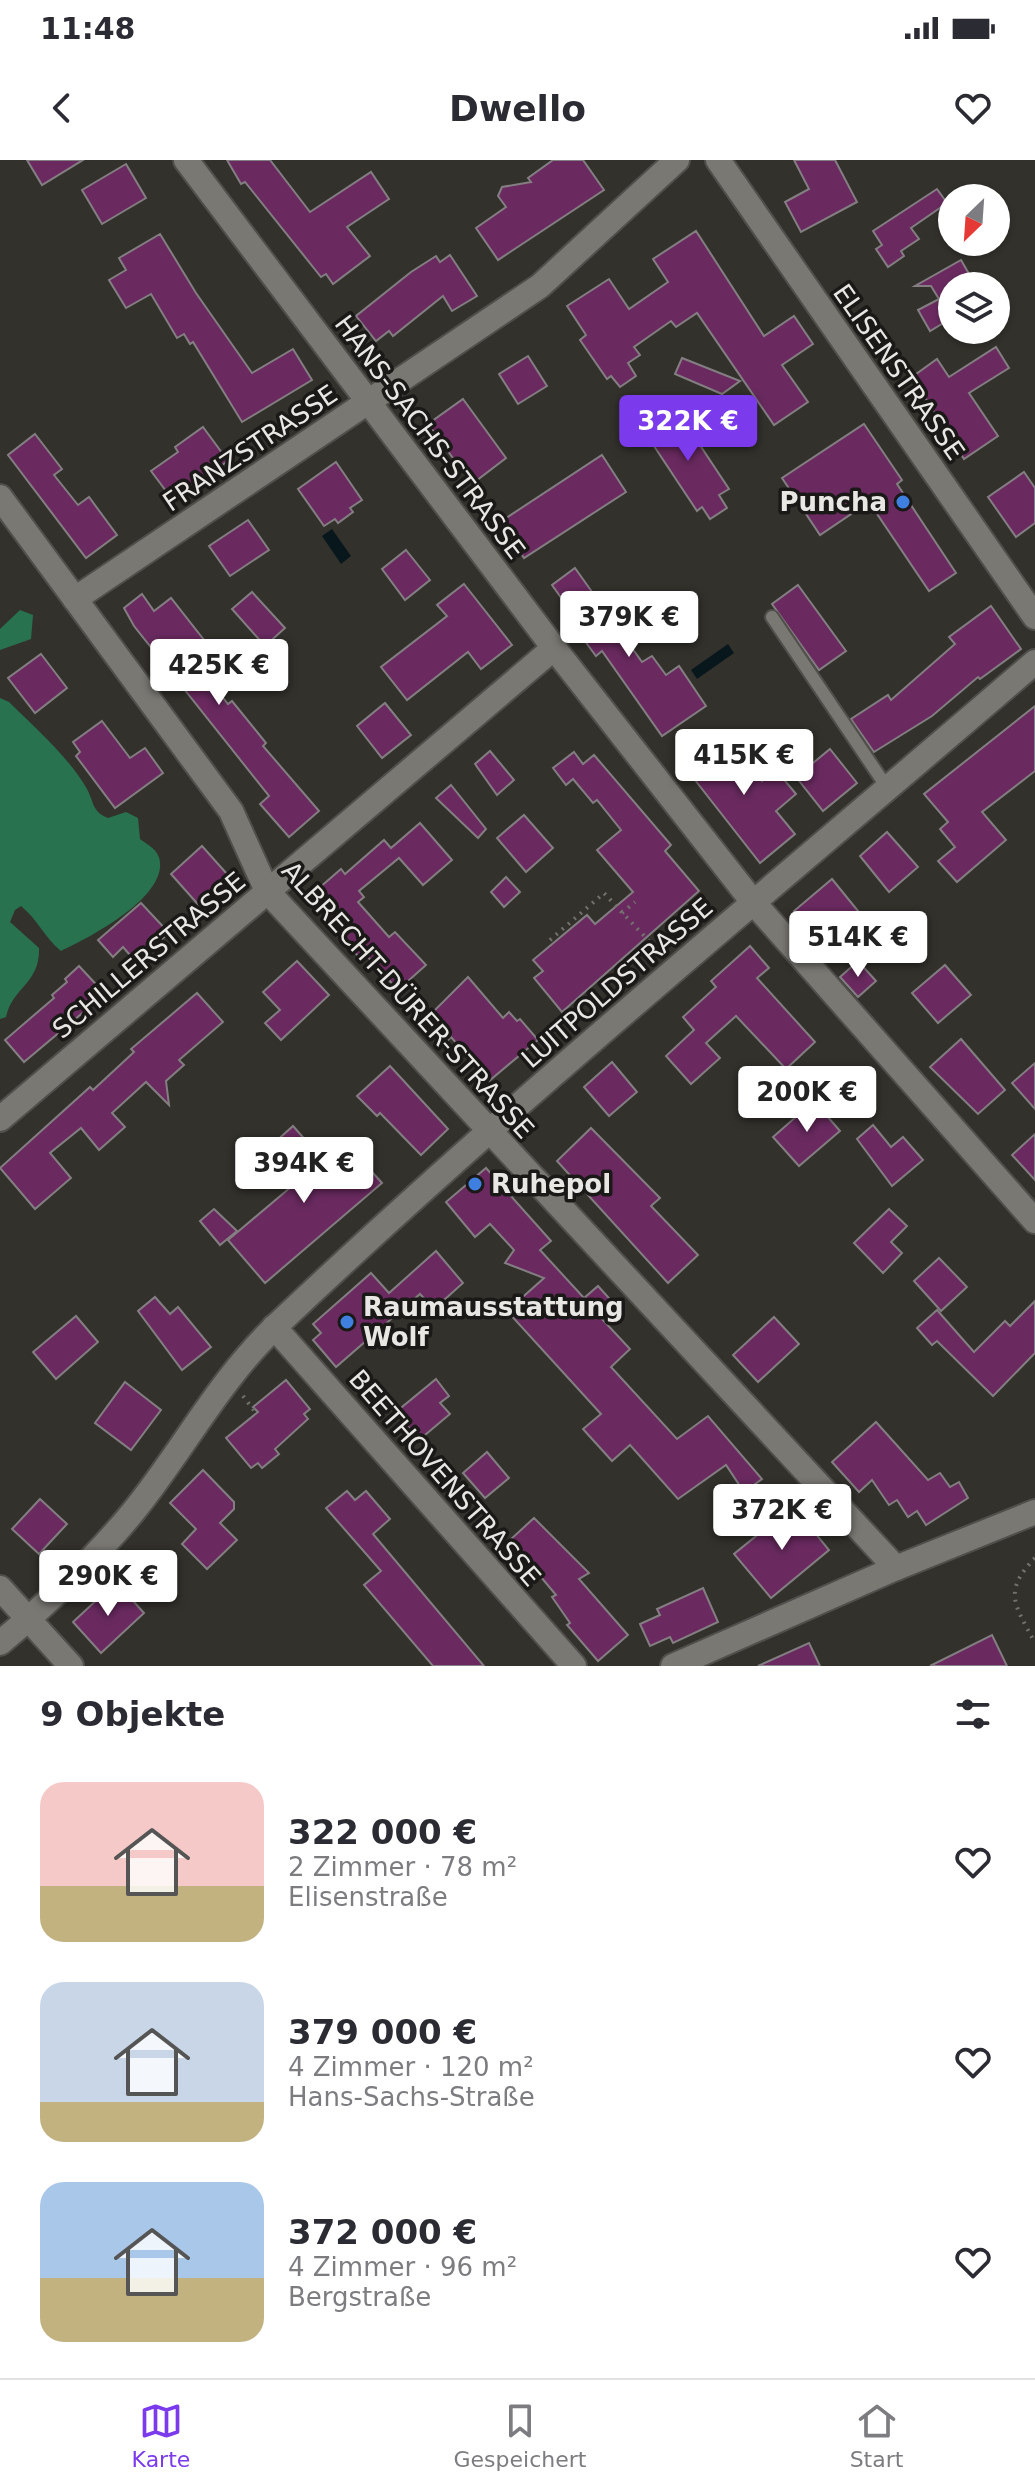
<!DOCTYPE html>
<html lang="de">
<head>
<meta charset="utf-8">
<style>
  body { margin:0; font-family:"DejaVu Sans",sans-serif; background:#f7f7f7; color:#2b2b33; height:100vh; display:flex; flex-direction:column; font-size:30px; white-space:nowrap }
  * { box-sizing:border-box; margin:0 }
  p { font-size:26px; color:#7c7c81 }
  .icon { flex:none; width:44px; height:44px; fill:none; stroke:currentColor; stroke-width:2; stroke-linecap:round; stroke-linejoin:round }
  .map { position:relative; height:1506px; overflow:hidden }
  .details { display:flex; flex-direction:column; background:#fff; flex:1 }
  .details>* { flex:none }
  .needle { width:52px; rotate:205deg }
  .tools { position:absolute; left:938px; top:24px; display:grid; gap:16px }
  .tools a { display:grid; place-items:center; width:72px; height:72px; border-radius:50%; background:#fff; box-shadow:0 2px 6px #0004; font-size:40px }
  .price { position:absolute; translate:-50% -68px; padding:0 18px; border-radius:8px; background:#fff; color:#222; font-size:26px; line-height:52px; filter:drop-shadow(0 2px 4px #0008) }
  .price::after { content:''; position:absolute; left:50%; top:48px; width:24px; height:18px; margin-left:-12px; background:inherit; clip-path:polygon(0 0,100% 0,50% 100%) }
  .price.selected { background:#7c3aed; color:#fff }
  ul { padding:0; list-style:none }
  li { display:flex; align-items:center; gap:24px; height:200px; padding:0 40px }
  li span { display:grid; place-items:center; flex:none; width:224px; height:160px; border-radius:24px; color:#555 }
  li>.icon { margin-inline-start:auto }
  span .icon { width:96px; height:96px; fill:#fffc; stroke-width:1 }
  li b { font-size:34px }
  h2 { display:flex; justify-content:space-between; align-items:center; height:96px; padding:0 40px; font-size:34px }
  .status { display:flex; justify-content:space-between; align-items:center; height:56px; padding:0 40px; background:#fff; direction:ltr }
  .status svg { height:22px; fill:currentColor }
  header { display:flex; justify-content:space-between; align-items:center; height:104px; padding:0 40px; background:#fff; font-size:36px; font-weight:700 }
  .dock { display:flex; justify-content:space-around; align-items:center; height:112px; border-top:2px solid #e1e1e2; background:#fff; font-size:22px; color:#7c7c81 }
  .dock a { display:grid; justify-items:center; gap:4px }
  .dock .selected { color:#7c3aed }
  .map>svg:first-child { display:block }
  .forest { fill:#28724f }
  .water { fill:#08171c }
  .building { fill:#6a2a60; stroke:#837e81; stroke-width:2 }
  .lines { fill:none; stroke-linecap:round; stroke-linejoin:round }
  .lane-casing { stroke:#504f4b; stroke-width:16 }
  .street-casing { stroke:#504f4b; stroke-width:28 }
  .path { stroke:#73716d; stroke-width:4; stroke-dasharray:2 6; stroke-linecap:butt }
  .lane { stroke:#7a7873; stroke-width:12 }
  .street { stroke:#7a7873; stroke-width:24 }
  .shop-dot { fill:#3f7fe0; stroke:#1a1917; stroke-width:3 }
  .labels { text-anchor:middle; stroke-width:7; stroke-linejoin:round; paint-order:stroke }
  .street-label { font-size:26px; fill:#e8e7e4; stroke:#1a1917 }
  .poi-label { font-size:26px; font-weight:bold; fill:#e8e7e4; stroke:#1a1917; text-anchor:start }
</style>
</head>
<body>
<div class="status"><b>11:48</b><svg viewBox="0 0 49 12"><path d="M0 12V9h3v3zM5 12V6h3v6zM10 12V3h3v9zM15 12V0h3v12zM26 1h20v11H26zM47 4h2v5h-2z"/></svg></div>
<header><svg class="icon" aria-label="back" viewBox="0 0 24 24"><path d="M15 5l-7 7 7 7"/></svg>Dwello<svg class="icon" aria-label="heart" viewBox="0 0 24 24"><path d="M12 20l-8-8c-3-5 5-10 8-4 3-6 11-1 8 4z"/></svg></header>
<div class="map">
<svg width="1035" height="1506" viewBox="0 0 1035 1506">
  <rect width="100%" height="100%" fill="#33312c"/>
  <!-- forest -->
  <g class="forest">
    <path d="M20 450 33 455 31 479 0 490V469Z"/>
    <path d="M0 538 9 542C35 568 68 596 87 629 94 642 92 652 108 658L126 652 138 658 140 679C148 685 159 690 160 702 164 739 89 778 61 791 45 778 38 760 21 746L15 750 10 762 39 788C40 824 13 826 6 857L0 859Z"/>
  </g>
  <!-- water -->
  <g class="water">
    <path d="M332 369 351 396 341 404 322 376Z"/>
    <path d="M728 484 734 493 697 519 691 510Z"/>
  </g>
  <!-- building -->
  <g class="building">
    <path d="M27 0H83L42 25Z"/>
    <path d="M227 0H270L310 52 371 12 389 39 347 67 370 96 333 124 326 114 321 117 245 22 241 24Z"/>
    <path d="M553 0H583L604 30 498 100 476 68 506 47 498 36 502 27 531 22 528 18Z"/>
    <path d="M794 0H835L857 42 801 72 785 42 809 29Z"/>
    <path d="M126 4 146 38 102 64 82 30Z"/>
    <path d="M937 29 947 43 911 68 919 79 901 91 904 96 888 107 876 89 882 85 873 71Z"/>
    <path d="M696 71 764 176 794 156 813 184 782 205 808 242 774 265 697 153 676 167 671 161 634 187 640 195 628 203 636 216 620 227 611 216 607 219 580 180 586 175 567 146 609 119 629 149 668 122 653 99Z"/>
    <path d="M160 74 196 133 252 213 293 189 312 220 242 262 193 182 190 184 184 174 177 178 151 134 126 148 109 120 126 110 119 98Z"/>
    <path d="M450 95 477 136 452 151 443 136 393 176 389 171 376 181 356 156 411 112 436 96 440 102Z"/>
    <path d="M961 100 976 126H952V162L950 159 930 171 918 150 939 139 931 126H915Z"/>
    <path d="M996 187 1009 208 969 233 998 276 964 299 912 217 937 199 949 217Z"/>
    <path d="M528 196 547 226 518 244 499 214Z"/>
    <path d="M682 198 740 221 722 234 675 214Z"/>
    <path d="M463 239 506 298 472 324 428 264Z"/>
    <path d="M661 250 669 262 680 255 729 329 719 335 727 348 710 359 702 347 697 351 648 277 652 274 644 261Z"/>
    <path d="M864 264 902 320 897 324 956 413 929 431 869 342 820 375 782 318Z"/>
    <path d="M203 267 228 301 172 339 151 311 178 292 175 287Z"/>
    <path d="M35 274 62 309 54 315 78 345 89 337 117 375 86 398 8 295Z"/>
    <path d="M602 295 626 332 524 398 500 362Z"/>
    <path d="M336 302 362 340 350 348 353 352 338 363 335 359 324 366 298 329Z"/>
    <path d="M1024 312 1035 328V363L1016 377 988 337Z"/>
    <path d="M248 360 269 390 230 416 209 386Z"/>
    <path d="M406 390 430 420 405 440 382 409Z"/>
    <path d="M575 408 642 502 652 496 666 515 679 506 706 546 662 576 602 491 596 496 567 457 572 453 552 425Z"/>
    <path d="M464 424 512 485 481 509 468 492 407 540 381 507 447 456 437 445Z"/>
    <path d="M798 425 846 491 819 510 772 444Z"/>
    <path d="M252 432 285 468 265 486 232 449Z"/>
    <path d="M142 434 154 451 171 438 219 499 202 511 228 544 232 541 266 583 263 586 319 651 289 677 260 644 269 636 134 466 124 448Z"/>
    <path d="M991 446 1021 489 980 519 978 517 932 556 874 592 851 559 888 535 891 540 955 484 949 477Z"/>
    <path d="M41 494 67 528 35 553 8 518Z"/>
    <path d="M385 543 411 575 382 598 357 566Z"/>
    <path d="M1035 546V611L982 652 1006 680 957 722 938 701 955 687 940 669 948 662 924 634Z"/>
    <path d="M102 561 130 598 145 588 163 613 115 648 76 596 80 592 73 582Z"/>
    <path d="M723 574 762 621 776 610 796 634 776 651 795 674 760 703 684 606Z"/>
    <path d="M830 589 857 623 823 651 796 617Z"/>
    <path d="M490 591 514 620 497 635 475 604Z"/>
    <path d="M574 592 583 604 594 595 671 685 665 691 699 731 562 852 534 818 543 811 533 800 587 755 595 764 633 732 597 690 621 670 597 640 593 643 573 619 566 625 553 608Z"/>
    <path d="M451 625 486 669 478 678 436 638Z"/>
    <path d="M524 655 553 688 526 712 497 678Z"/>
    <path d="M420 663 452 700 423 725 399 698 359 731 364 737 358 742 389 777 395 772 426 805 398 830 367 796 362 800 334 771 338 767 311 735 341 709 345 714 384 680 391 688Z"/>
    <path d="M887 672 918 707 889 732 860 696Z"/>
    <path d="M202 686 235 723 203 750 171 714Z"/>
    <path d="M506 717 520 732 504 747 491 732Z"/>
    <path d="M832 719 858 751 822 783 794 751Z"/>
    <path d="M141 743 169 773 136 802 123 787 113 797 98 780Z"/>
    <path d="M750 786 769 808 757 818 815 882 786 909 736 856 706 883 720 898 691 924 666 896 694 870 683 857 716 827 711 821Z"/>
    <path d="M297 801 329 835 281 880 265 863 280 850 263 832Z"/>
    <path d="M858 801 876 821 858 837 840 817Z"/>
    <path d="M945 805 971 835 938 863 912 833Z"/>
    <path d="M79 806 105 834 24 902 5 880 54 838 52 835 67 822 65 819Z"/>
    <path d="M468 817 503 858 509 852 517 861 520 859 538 880 489 921 451 877 447 881 427 858Z"/>
    <path d="M197 833 223 862 179 900 184 905 166 921 169 945 146 922 112 953 125 967 99 990 81 968 50 993 71 1018 35 1049 0 1008 90 927 93 930 134 892 131 889Z"/>
    <path d="M961 879 1005 930 978 954 930 907Z"/>
    <path d="M612 902 637 932 609 956 584 927Z"/>
    <path d="M1035 903V949L1012 923Z"/>
    <path d="M390 906 448 969 421 995 380 953 377 956 357 936Z"/>
    <path d="M814 941 840 971 799 1006 773 977Z"/>
    <path d="M873 965 891 987 903 977 923 1000 892 1026 857 979Z"/>
    <path d="M293 966 324 1001 345 982 382 1023 265 1123 228 1080 304 1016 274 983Z"/>
    <path d="M591 968 660 1038 651 1046 698 1095 668 1123 557 1001Z"/>
    <path d="M1035 974V1020L1012 995Z"/>
    <path d="M486 1008 551 1081 540 1090 584 1138 598 1126 616 1146 602 1159 630 1189 611 1207 677 1279 708 1256 762 1319 744 1332 726 1305 678 1339 630 1285 612 1301 583 1269 601 1254 507 1151 544 1118 505 1103 514 1090 490 1064 475 1077 446 1042Z"/>
    <path d="M214 1049 237 1071 220 1085 200 1061Z"/>
    <path d="M889 1049 907 1066 891 1082 902 1093 883 1113 854 1083Z"/>
    <path d="M436 1091 463 1123 434 1149 420 1134 336 1207 313 1180 321 1173 313 1164 371 1113 389 1133Z"/>
    <path d="M939 1098 967 1127 941 1151 914 1121Z"/>
    <path d="M155 1137 170 1154 178 1147 211 1187 182 1210 138 1151Z"/>
    <path d="M1035 1141V1193L993 1236 937 1181 932 1185 917 1168 937 1150 974 1192 1005 1161 1010 1166Z"/>
    <path d="M76 1156 98 1182 56 1219 33 1192Z"/>
    <path d="M774 1157 799 1184 758 1222 733 1195Z"/>
    <path d="M436 1219 449 1236 440 1243 450 1254 419 1280 396 1252Z"/>
    <path d="M286 1220 310 1249 304 1254 308 1259 275 1289 279 1294 262 1308 258 1303 251 1308 226 1278 258 1252 253 1247Z"/>
    <path d="M125 1222 161 1250 131 1290 95 1263Z"/>
    <path d="M876 1262 928 1320 940 1313 950 1327 959 1322 968 1338 926 1365 917 1351 908 1357 897 1340 889 1345 872 1320 859 1332 832 1302Z"/>
    <path d="M487 1292 509 1318 485 1338 463 1313Z"/>
    <path d="M203 1310 234 1342V1349L220 1363 237 1380 207 1409 182 1384 196 1369 170 1343Z"/>
    <path d="M347 1331 355 1340 366 1331 390 1359 373 1374 484 1506H433L364 1425 381 1411 326 1348Z"/>
    <path d="M40 1339 67 1364 39 1394 12 1369Z"/>
    <path d="M793 1346 829 1390 771 1438 734 1394Z"/>
    <path d="M534 1358 589 1413 579 1419 628 1475 598 1501 567 1465 570 1463 552 1437 556 1435 510 1380Z"/>
    <path d="M116 1422 144 1453 101 1493 73 1462Z"/>
    <path d="M703 1428 718 1462 673 1483 670 1477 650 1486 640 1464 660 1455 657 1449Z"/>
    <path d="M992 1475 1007 1506H930Z"/>
    <path d="M809 1483 820 1506H758Z"/>
  </g>
  <g class="lines">
    <defs>
      <path id="lane" d="M772 457 888 629"/>
      <g id="street">
        <path d="M186 0 554 488 753 742 1035 1061"/>
        <path d="M718 0 1035 457"/>
        <path d="M0 337 231 651 267 731 896 1408"/>
        <path d="M75 439 540 126 677 0"/>
        <path d="M0 959 554 488"/>
        <path d="M274 1167 574 1506"/>
        <path d="M0 1428 71 1506"/>
        <path d="M0 1483C45 1446 96 1397 133 1352 184 1289 218 1221 278 1164 521 934 781 721 1035 502"/>
        <path d="M673 1506 896 1408 1035 1352"/>
      </g>
    </defs>
    <!-- lane casing -->
    <use href="#lane" class="lane-casing"/>
    <!-- street casing -->
    <use href="#street" class="street-casing"/>
    <!-- path -->
    <g class="path">
      <path d="M622 753 635 742"/>
      <path d="M550 780 604 733 660 793"/>
      <path d="M243 1236 256 1253"/>
      <path d="M1035 1398C1002 1432 1015 1445 1035 1483"/>
    </g>
    <!-- lane -->
    <use href="#lane" class="lane"/>
    <!-- street -->
    <use href="#street" class="street"/>
  </g>
  <!-- markers -->
  <g class="shop-dot">
    <circle cx="903" cy="342" r="8"/>
    <circle cx="475" cy="1024" r="8"/>
    <circle cx="347" cy="1162" r="8"/>
  </g>
  <g class="labels">
    <!-- street labels -->
    <g class="street-label">
      <text transform="translate(899 212) rotate(55)" y="9">ELISENSTRASSE</text>
      <text transform="translate(430 277) rotate(53)" y="9">HANS-SACHS-STRASSE</text>
      <text transform="translate(250 288) rotate(-34)" y="9">FRANZSTRASSE</text>
      <text transform="translate(149 795) rotate(-40)" y="9">SCHILLERSTRASSE</text>
      <text transform="translate(617 823) rotate(-41)" y="9">LUITPOLDSTRASSE</text>
      <text transform="translate(408 840) rotate(48)" y="9">ALBRECHT-DÜRER-STRASSE</text>
      <text transform="translate(445 1318) rotate(49)" y="9">BEETHOVENSTRASSE</text>
    </g>
    <!-- poi labels -->
    <g class="poi-label">
      <text x="887" y="351" text-anchor="end">Puncha</text>
      <text x="491" y="1033">Ruhepol</text>
      <text x="363" y="1156">Raumausstattung<tspan x="363" dy="30">Wolf</tspan></text>
    </g>
  </g>
</svg>
<div class="tools">
<a><svg class="needle" viewBox="-14 -14 28 28"><path d="M0-13l5 13h-10z" fill="#e53935"/><path d="M0 13l5-13h-10z" fill="#7c7c81"/></svg></a>
<a><svg class="icon" aria-label="layers" viewBox="0 0 24 24"><path d="M12 4l9 5-9 5-9-5zM3 14l9 5 9-5"/></svg></a>
</div>
<b class="price selected" style="left:688px;top:303px">322K €</b>
<b class="price" style="left:629px;top:499px">379K €</b>
<b class="price" style="left:219px;top:547px">425K €</b>
<b class="price" style="left:744px;top:637px">415K €</b>
<b class="price" style="left:858px;top:819px">514K €</b>
<b class="price" style="left:807px;top:974px">200K €</b>
<b class="price" style="left:304px;top:1045px">394K €</b>
<b class="price" style="left:782px;top:1392px">372K €</b>
<b class="price" style="left:108px;top:1458px">290K €</b>
</div>
<section class="details">
<h2>9 Objekte<svg class="icon" aria-label="filters" viewBox="0 0 24 24"><path d="M4 7h16M4 17h16"/><circle cx="9" cy="7" r="2"/><circle cx="15" cy="17" r="2"/></svg></h2>
<ul>
<li><span style="background:linear-gradient(#f6c9c9 65%,#c2b280 0)"><svg class="icon" aria-label="home" viewBox="0 0 24 24"><path d="M3 11l9-7 9 7M6 9v11h12V9"/></svg></span><div><b>322 000 €</b><p>2 Zimmer · 78 m²</p><p>Elisenstraße</p></div><svg class="icon" aria-label="heart" viewBox="0 0 24 24"><path d="M12 20l-8-8c-3-5 5-10 8-4 3-6 11-1 8 4z"/></svg></li>
<li><span style="background:linear-gradient(#c9d6e8 75%,#c2b280 0)"><svg class="icon" aria-label="home" viewBox="0 0 24 24"><path d="M3 11l9-7 9 7M6 9v11h12V9"/></svg></span><div><b>379 000 €</b><p>4 Zimmer · 120 m²</p><p>Hans-Sachs-Straße</p></div><svg class="icon" aria-label="heart" viewBox="0 0 24 24"><path d="M12 20l-8-8c-3-5 5-10 8-4 3-6 11-1 8 4z"/></svg></li>
<li><span style="background:linear-gradient(#a9c7e8 60%,#c2b280 0)"><svg class="icon" aria-label="home" viewBox="0 0 24 24"><path d="M3 11l9-7 9 7M6 9v11h12V9"/></svg></span><div><b>372 000 €</b><p>4 Zimmer · 96 m²</p><p>Bergstraße</p></div><svg class="icon" aria-label="heart" viewBox="0 0 24 24"><path d="M12 20l-8-8c-3-5 5-10 8-4 3-6 11-1 8 4z"/></svg></li>
</ul>
</section>
<nav class="dock">
<a class="selected"><svg class="icon" aria-label="map" viewBox="0 0 24 24"><path d="M3 6l6-2 6 2 6-2v14l-6 2-6-2-6 2zM9 4v14M15 6v14"/></svg>Karte</a>
<a><svg class="icon" aria-label="saved" viewBox="0 0 24 24"><path d="M7 4h10v16l-5-4-5 4z"/></svg>Gespeichert</a>
<a><svg class="icon" aria-label="home" viewBox="0 0 24 24"><path d="M3 11l9-7 9 7M6 9v11h12V9"/></svg>Start</a>
</nav>
</body>
</html>
